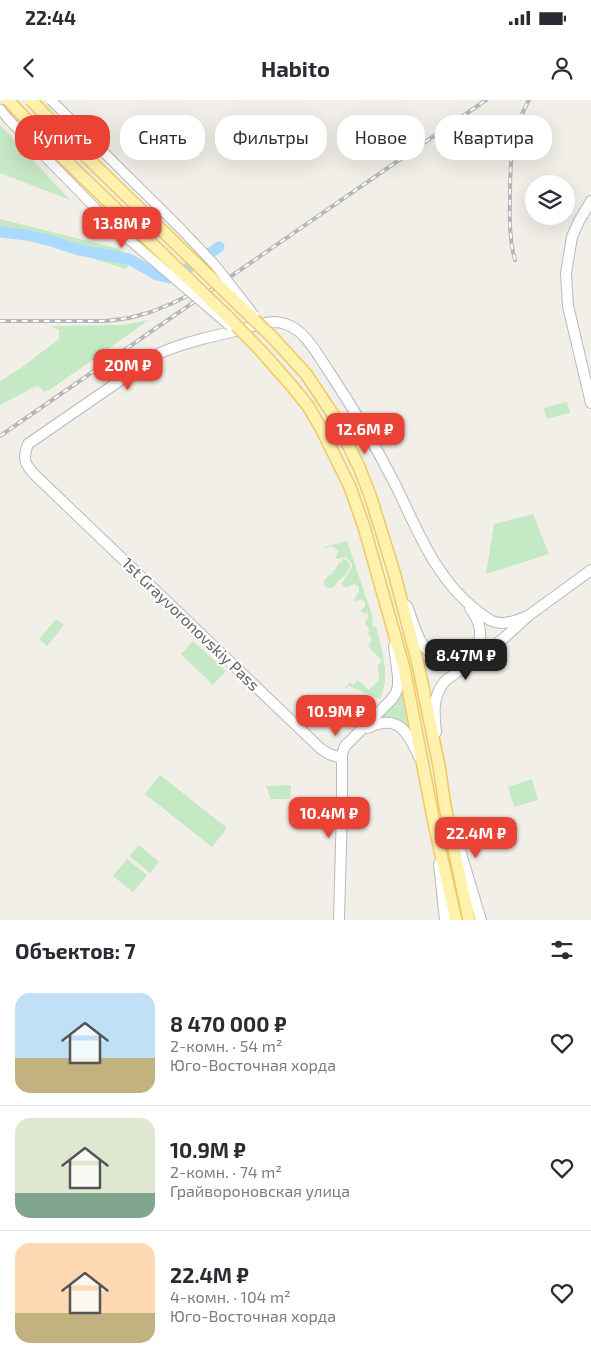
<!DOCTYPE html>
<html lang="ru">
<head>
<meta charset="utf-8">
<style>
  body { margin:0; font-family:"Exo 2",sans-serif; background:#f2f2f3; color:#2b2b33; height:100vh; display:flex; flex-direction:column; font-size:19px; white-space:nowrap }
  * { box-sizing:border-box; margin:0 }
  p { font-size:16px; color:#7c7c81 }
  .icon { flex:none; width:28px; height:28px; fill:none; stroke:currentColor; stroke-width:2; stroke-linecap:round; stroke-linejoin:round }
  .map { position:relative; height:820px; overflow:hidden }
  .drawer { display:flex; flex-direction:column; background:#fff; flex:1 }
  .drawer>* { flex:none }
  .guide { position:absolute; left:15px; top:15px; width:561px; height:45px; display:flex; gap:10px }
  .controls { position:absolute; left:525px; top:75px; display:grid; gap:10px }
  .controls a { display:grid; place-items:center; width:50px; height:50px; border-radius:50%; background:#fff; box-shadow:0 5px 20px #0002; font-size:25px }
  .price { position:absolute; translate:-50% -42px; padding:0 11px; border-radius:10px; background:#ea4335; color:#fff; font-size:16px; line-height:32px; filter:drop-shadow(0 1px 2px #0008) }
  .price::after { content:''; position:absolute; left:50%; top:30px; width:15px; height:11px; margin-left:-8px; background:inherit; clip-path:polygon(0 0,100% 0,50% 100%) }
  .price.selected { background:#222; color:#fff }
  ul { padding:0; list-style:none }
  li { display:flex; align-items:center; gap:15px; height:125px; padding:0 15px }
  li+li { border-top:1px solid #e1e1e2 }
  li span { display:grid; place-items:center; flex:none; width:140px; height:100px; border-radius:15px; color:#555 }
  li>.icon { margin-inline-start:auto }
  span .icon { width:60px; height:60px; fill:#fffc; stroke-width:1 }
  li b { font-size:21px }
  h2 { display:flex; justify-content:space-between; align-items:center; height:60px; padding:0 15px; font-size:21px }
  .chip { padding:0 18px; border-radius:20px; background:#fff; box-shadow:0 5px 20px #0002; font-size:18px; line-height:45px }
  .chip.selected { background:#ea4335; color:#fff }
  .status { display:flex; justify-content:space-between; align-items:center; height:35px; padding:0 25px; background:#fff; direction:ltr }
  .status svg { height:14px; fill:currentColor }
  header { display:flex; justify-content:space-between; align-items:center; height:65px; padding:0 15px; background:#fff; font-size:22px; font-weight:700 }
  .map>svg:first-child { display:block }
  .green { fill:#c5e8c5 }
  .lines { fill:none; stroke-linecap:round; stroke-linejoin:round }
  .river { stroke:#aadaff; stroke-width:11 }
  .tertiary-casing { stroke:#b5b8bc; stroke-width:11 }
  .secondary-casing { stroke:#b6babf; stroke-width:12 }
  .primary-casing { stroke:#f2c960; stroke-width:14 }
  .tertiary { stroke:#fff; stroke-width:9 }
  .secondary { stroke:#fff; stroke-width:10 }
  .primary { stroke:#fff2af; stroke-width:11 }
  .rail-casing { stroke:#b6b7b8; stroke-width:4 }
  .rail { stroke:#fff; stroke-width:2; stroke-dasharray:5.5; stroke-linecap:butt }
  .tertiary-bridge-casing { stroke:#b5b8bc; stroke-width:11; stroke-linecap:butt }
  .primary-bridge-casing { stroke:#f2c960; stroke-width:14; stroke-linecap:butt }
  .tertiary-bridge { stroke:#fff; stroke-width:9 }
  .primary-bridge { stroke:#fff2af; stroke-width:11 }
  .labels { text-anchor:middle; stroke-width:4; stroke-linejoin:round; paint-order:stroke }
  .street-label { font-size:16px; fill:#5f6368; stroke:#fff }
</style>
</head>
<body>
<div class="status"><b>22:44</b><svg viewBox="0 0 49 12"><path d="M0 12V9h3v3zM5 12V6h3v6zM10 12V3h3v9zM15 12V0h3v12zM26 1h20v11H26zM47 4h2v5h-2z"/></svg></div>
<header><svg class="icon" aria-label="back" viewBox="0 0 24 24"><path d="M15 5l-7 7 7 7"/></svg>Habito<svg class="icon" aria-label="person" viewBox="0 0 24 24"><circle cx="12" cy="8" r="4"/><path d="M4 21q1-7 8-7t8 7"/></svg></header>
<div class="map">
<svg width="591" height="820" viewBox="0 0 591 820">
  <rect width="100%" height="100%" fill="#f1efe8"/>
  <!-- green -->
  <g class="green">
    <path d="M0 25 70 100 0 73Z"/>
    <path d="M0 119 120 149 129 165 126 169 44 143 0 133Z"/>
    <path d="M149 220 51 289 44 292 40 287 36 286 0 305V281L21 268 59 239V230L51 226 122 225Z"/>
    <path d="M567 302 570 313 546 319 544 308Z"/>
    <path d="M533 414 549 454 486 474 494 424Z"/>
    <path d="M347 441 372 515 373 519 372 520 373 527H376C382 552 391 575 380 599L349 586 345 588 325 609 350 582 353 585 358 580 369 590 379 580 378 565 382 561 368 546 372 540 368 534 369 529 365 523 369 516 367 513 363 514V512L360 511 365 506V502L362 499 356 501 354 500 359 492V487L355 484C350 485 346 490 342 484 344 474 361 467 345 457L337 459 336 457 338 451 334 447 331 446 326 448 324 447Z"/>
    <path d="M342 459C359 463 345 475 339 481L338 480 337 483 333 488H327L324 485V481L329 475H332L331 474 337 467 339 463 342 462Z"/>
    <path d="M56 519 64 525 47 546 39 539Z"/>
    <path d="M193 541 226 571 213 585 181 554Z"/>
    <path d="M401 588 410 631 379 619Z"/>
    <path d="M160 675 227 728 212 747 145 694Z"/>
    <path d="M532 679 538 700 514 707 508 687Z"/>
    <path d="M291 685 290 699H271L266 686Z"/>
    <path d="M139 745 159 762 150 773 129 756Z"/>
    <path d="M127 759 147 775 133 792 113 776Z"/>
  </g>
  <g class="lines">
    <!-- river -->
    <path class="river" d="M0 132 27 135 51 141 79 150 129 159 157 175 169 178 188 168 219 147"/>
    <defs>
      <path id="tertiary" d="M0 9 9 20"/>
      <g id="secondary">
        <path d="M591 101 579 121 572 137 566 173 568 206 591 303"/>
        <path d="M407 506C413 521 417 541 429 552 446 569 482 559 480 532 480 523 475 515 470 508"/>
        <path d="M368 628C398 613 408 632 419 657"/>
        <path d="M436 632C434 613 432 597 445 581L504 538 528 516 591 470"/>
        <path d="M341 658 329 654 321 649 37 377C25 365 22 360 28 344L160 253C186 242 213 236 240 230 251 227 262 223 273 222 277 222 284 223 288 225 306 232 317 254 328 270 352 306 375 345 395 384 417 429 435 478 476 510 481 514 486 518 492 521 504 526 517 520 528 516"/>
        <path d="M456 737 481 820"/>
        <path d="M439 764 445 820"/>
        <path d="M339 820 342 709V654L345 646 391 600 396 593 398 586V576L394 546"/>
      </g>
      <g id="primary">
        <path d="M273 238 306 274 334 316 359 367 370 395 394 472 418 564 439 666 445 706 469 820"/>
        <path d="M261 251 291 285 308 306 322 330 350 387 364 427 404 568 435 728 456 820"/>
      </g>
    </defs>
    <!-- tertiary casing -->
    <use href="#tertiary" class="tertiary-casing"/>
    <!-- secondary casing -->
    <use href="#secondary" class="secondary-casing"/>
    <!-- primary casing -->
    <use href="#primary" class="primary-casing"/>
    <!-- tertiary -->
    <use href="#tertiary" class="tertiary"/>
    <!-- secondary -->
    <use href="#secondary" class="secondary"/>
    <!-- primary -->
    <use href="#primary" class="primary"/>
    <defs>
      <g id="rail">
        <path d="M515 160C513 152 511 145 511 137 509 123 510 108 510 94 510 61 512 29 529 0"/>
        <path d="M0 221H106L129 218 151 212 173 203 193 193"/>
        <path d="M0 336 486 0"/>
      </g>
    </defs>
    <!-- rail casing -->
    <use href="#rail" class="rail-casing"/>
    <!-- rail -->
    <use href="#rail" class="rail"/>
    <defs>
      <g id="tertiary-bridge">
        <path d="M51 0 181 129 216 166 254 215"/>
        <path d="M9 20 113 126 230 226"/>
      </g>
      <g id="primary-bridge">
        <path d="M8 0 60 55 230 219 261 251"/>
        <path d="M31 0 73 44 273 238"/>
      </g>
    </defs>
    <!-- tertiary-bridge casing -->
    <use href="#tertiary-bridge" class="tertiary-bridge-casing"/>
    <!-- primary-bridge casing -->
    <use href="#primary-bridge" class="primary-bridge-casing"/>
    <!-- tertiary-bridge -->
    <use href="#tertiary-bridge" class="tertiary-bridge"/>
    <!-- primary-bridge -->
    <use href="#primary-bridge" class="primary-bridge"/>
  </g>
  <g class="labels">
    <!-- street labels -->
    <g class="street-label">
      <text transform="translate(191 524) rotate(44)" y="6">1st Grayvoronovskiy Pass</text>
    </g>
  </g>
</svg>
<div class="controls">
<a><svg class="icon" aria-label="layers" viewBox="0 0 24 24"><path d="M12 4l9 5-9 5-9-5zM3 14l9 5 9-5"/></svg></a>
</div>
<b class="price" style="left:122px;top:149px">13.8M ₽</b>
<b class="price" style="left:128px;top:291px">20M ₽</b>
<b class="price" style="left:365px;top:355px">12.6M ₽</b>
<b class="price selected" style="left:466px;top:581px">8.47M ₽</b>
<b class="price" style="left:336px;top:637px">10.9M ₽</b>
<b class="price" style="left:329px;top:739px">10.4M ₽</b>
<b class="price" style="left:476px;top:759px">22.4M ₽</b>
<div class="guide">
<a class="chip selected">Купить</a>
<a class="chip">Снять</a>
<a class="chip">Фильтры</a>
<a class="chip">Новое</a>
<a class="chip">Квартира</a>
</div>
</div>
<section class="drawer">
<h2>Объектов: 7<svg class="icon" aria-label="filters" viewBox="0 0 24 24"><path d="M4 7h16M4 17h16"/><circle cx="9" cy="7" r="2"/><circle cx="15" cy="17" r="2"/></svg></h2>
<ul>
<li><span style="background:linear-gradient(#bfe0f5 65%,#c2b280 0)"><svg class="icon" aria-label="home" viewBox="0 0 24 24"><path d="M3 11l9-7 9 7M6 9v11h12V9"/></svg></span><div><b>8 470 000 ₽</b><p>2-комн. · 54 m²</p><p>Юго-Восточная хорда</p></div><svg class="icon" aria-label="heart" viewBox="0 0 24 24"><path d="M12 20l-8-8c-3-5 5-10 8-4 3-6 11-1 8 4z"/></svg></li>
<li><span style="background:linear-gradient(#dfe7d0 75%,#7fa58c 0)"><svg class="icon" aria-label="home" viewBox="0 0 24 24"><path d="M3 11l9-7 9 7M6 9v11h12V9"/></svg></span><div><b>10.9M ₽</b><p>2-комн. · 74 m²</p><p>Грайвороновская улица</p></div><svg class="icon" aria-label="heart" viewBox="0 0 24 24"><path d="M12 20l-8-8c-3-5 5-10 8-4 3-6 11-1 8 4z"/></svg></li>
<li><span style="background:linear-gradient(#ffd9b3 70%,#c2b280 0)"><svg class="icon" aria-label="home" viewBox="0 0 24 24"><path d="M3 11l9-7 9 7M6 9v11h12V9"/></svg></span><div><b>22.4M ₽</b><p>4-комн. · 104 m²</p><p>Юго-Восточная хорда</p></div><svg class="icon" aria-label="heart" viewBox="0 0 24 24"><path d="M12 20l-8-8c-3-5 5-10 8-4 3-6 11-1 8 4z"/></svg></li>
</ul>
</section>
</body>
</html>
